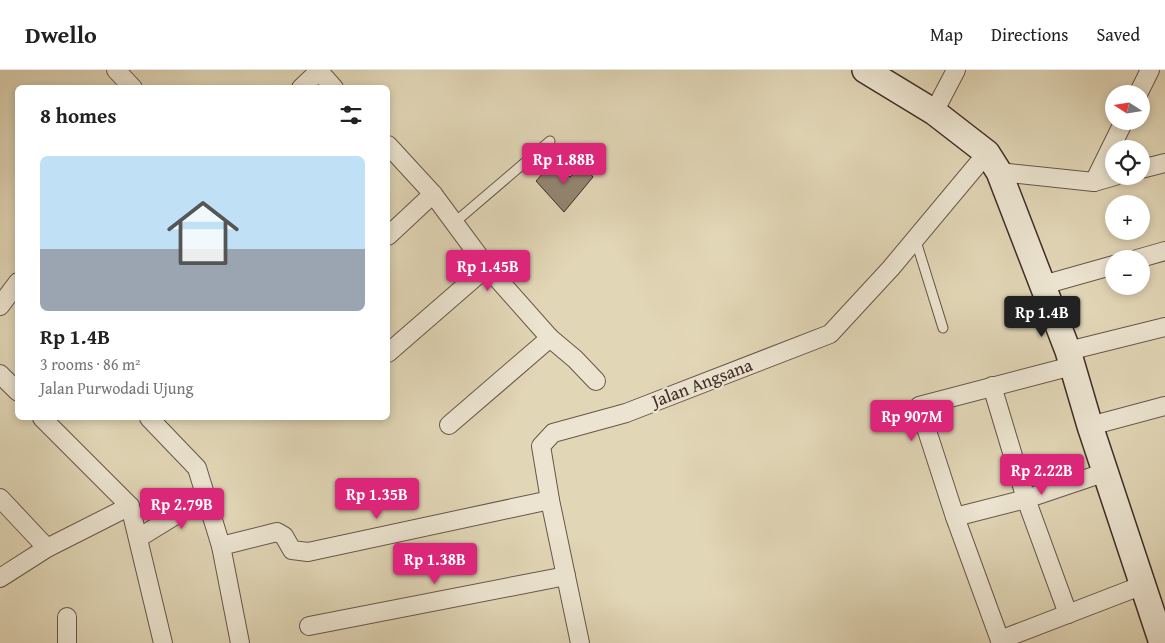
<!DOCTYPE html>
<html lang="en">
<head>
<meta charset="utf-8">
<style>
  body { margin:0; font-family:"Gentium Book Plus",serif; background:#f2f2f2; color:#222; height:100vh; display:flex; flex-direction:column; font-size:19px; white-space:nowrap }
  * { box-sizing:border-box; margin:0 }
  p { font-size:16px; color:#767676 }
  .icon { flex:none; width:28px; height:28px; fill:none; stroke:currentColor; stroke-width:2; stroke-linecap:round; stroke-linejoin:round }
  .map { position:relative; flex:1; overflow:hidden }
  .panel { position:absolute; left:15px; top:15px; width:375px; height:335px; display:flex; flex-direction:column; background:#fff; border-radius:8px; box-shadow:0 2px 8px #0003 }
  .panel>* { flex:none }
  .needle { width:32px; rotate:282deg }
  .buttons { position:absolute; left:1105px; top:15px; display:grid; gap:10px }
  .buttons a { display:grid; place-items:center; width:45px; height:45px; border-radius:50%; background:#fff; box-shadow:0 2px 8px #0003; font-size:25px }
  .price { position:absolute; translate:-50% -42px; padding:0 11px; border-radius:5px; background:#db2777; color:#fff; font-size:16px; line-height:32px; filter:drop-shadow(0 1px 2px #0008) }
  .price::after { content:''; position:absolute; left:50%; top:30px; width:15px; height:11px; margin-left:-8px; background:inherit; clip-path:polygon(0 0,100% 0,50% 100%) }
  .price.selected { background:#222; color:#fff }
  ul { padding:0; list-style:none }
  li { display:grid; align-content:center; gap:10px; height:265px; padding:0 25px }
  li+li { border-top:1px solid #e0e0e0 }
  li span { display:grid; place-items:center; height:155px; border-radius:8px; color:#555 }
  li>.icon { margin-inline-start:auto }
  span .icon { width:90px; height:90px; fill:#fffc; stroke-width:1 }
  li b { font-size:21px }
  h2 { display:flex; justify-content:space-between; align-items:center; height:60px; padding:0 25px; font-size:21px }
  header { display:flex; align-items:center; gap:30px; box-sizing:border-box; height:70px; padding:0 25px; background:#fff; border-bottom:1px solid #e0e0e0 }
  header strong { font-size:24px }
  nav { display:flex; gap:28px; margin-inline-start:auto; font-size:18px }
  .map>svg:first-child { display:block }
  .building { fill:#938571; stroke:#3e2d27 }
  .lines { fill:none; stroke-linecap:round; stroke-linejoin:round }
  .lane-casing { stroke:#67574b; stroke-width:11 }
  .street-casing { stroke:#67574b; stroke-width:20 }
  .secondary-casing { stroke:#3e2d27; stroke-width:28 }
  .lane { stroke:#ece4d0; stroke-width:9 }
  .street { stroke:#ece4d0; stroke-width:18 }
  .secondary { stroke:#ece4d0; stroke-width:25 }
  .labels { text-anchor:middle; stroke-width:4.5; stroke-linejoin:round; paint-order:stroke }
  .street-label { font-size:18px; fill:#3e2d27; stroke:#ece4d0 }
</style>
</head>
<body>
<header>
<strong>Dwello</strong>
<nav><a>Map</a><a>Directions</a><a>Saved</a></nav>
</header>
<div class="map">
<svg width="1165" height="573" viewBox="0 0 1165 573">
  <rect width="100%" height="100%" fill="#e1d6b6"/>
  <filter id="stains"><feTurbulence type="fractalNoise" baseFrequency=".004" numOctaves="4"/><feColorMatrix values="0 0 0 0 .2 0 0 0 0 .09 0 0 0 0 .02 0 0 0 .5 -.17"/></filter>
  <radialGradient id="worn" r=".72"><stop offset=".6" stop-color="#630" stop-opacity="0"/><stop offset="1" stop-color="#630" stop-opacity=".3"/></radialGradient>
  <!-- building -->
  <path class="building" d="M553 92 570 107 584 95 593 107 564 142 536 111Z"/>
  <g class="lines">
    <defs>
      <g id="lane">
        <path d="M454 153 550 71"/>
        <path d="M915 168 943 258"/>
      </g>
      <g id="street">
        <path d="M116 0 133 18"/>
        <path d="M318 0 334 18"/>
        <path d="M301 18 319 1"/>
        <path d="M1138 24 1150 0"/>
        <path d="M934 42 956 0"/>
        <path d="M388 75 433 124 487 197 550 268 449 355"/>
        <path d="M1141 99 1165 93"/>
        <path d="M999 102 1094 112 1115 106"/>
        <path d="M1094 112 1124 51"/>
        <path d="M388 166 433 124"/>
        <path d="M1137 189 1165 181"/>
        <path d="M1043 215 1114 195"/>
        <path d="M0 236 18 212"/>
        <path d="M550 268 575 289 596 311"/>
        <path d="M1068 281 1165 257"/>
        <path d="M388 283 487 197"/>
        <path d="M0 304 18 322"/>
        <path d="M992 316 1026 429 1068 544"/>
        <path d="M42 348 130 436 163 573"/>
        <path d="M149 348 197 398 221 476 240 573"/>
        <path d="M1090 356 1165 336"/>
        <path d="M0 428 47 478"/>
        <path d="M955 447 1026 429 1106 402"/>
        <path d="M140 467 207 426"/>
        <path d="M221 476 277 462 284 466 292 480 308 482 550 430"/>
        <path d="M0 508 47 478 130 436"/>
        <path d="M309 556 566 506"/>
        <path d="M1000 570 1143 515"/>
        <path d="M67 573V547"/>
        <path d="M580 573 550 430 541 376 553 363 626 343 830 264 891 198 987 83"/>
        <path d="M1001 573 955 447 919 336 1072 296"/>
      </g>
      <path id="secondary" d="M865 0 934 42 987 83 999 102 1068 281 1090 356 1162 573"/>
    </defs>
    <!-- lane casing -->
    <use href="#lane" class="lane-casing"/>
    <!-- street casing -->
    <use href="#street" class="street-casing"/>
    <!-- secondary casing -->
    <use href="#secondary" class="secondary-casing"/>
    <!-- lane -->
    <use href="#lane" class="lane"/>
    <!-- street -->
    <use href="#street" class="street"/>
    <!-- secondary -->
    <use href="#secondary" class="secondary"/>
  </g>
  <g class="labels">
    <!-- street labels -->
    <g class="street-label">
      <text transform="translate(702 313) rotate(-21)" y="6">Jalan Angsana</text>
    </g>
  </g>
  <rect width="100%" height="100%" filter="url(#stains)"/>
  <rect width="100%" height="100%" fill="url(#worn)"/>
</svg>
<div class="buttons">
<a><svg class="needle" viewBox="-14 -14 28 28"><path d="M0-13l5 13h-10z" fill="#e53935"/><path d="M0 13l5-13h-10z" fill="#767676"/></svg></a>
<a><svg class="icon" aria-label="locate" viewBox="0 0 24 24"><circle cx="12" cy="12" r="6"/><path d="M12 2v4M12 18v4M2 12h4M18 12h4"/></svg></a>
<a>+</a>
<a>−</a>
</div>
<b class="price" style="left:564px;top:115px">Rp 1.88B</b>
<b class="price" style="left:488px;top:222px">Rp 1.45B</b>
<b class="price selected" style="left:1042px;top:268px">Rp 1.4B</b>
<b class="price" style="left:912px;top:372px">Rp 907M</b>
<b class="price" style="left:1042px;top:426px">Rp 2.22B</b>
<b class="price" style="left:377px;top:450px">Rp 1.35B</b>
<b class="price" style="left:182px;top:460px">Rp 2.79B</b>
<b class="price" style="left:435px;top:515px">Rp 1.38B</b>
<section class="panel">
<h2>8 homes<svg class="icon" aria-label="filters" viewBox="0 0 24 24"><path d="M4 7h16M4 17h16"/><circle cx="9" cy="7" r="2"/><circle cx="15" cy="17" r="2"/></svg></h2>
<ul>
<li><span style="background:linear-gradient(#bfe0f5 60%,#9aa5b1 0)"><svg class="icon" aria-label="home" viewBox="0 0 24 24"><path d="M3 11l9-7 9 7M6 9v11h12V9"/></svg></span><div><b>Rp 1.4B</b><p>3 rooms · 86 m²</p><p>Jalan Purwodadi Ujung</p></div></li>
</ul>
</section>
</div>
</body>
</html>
